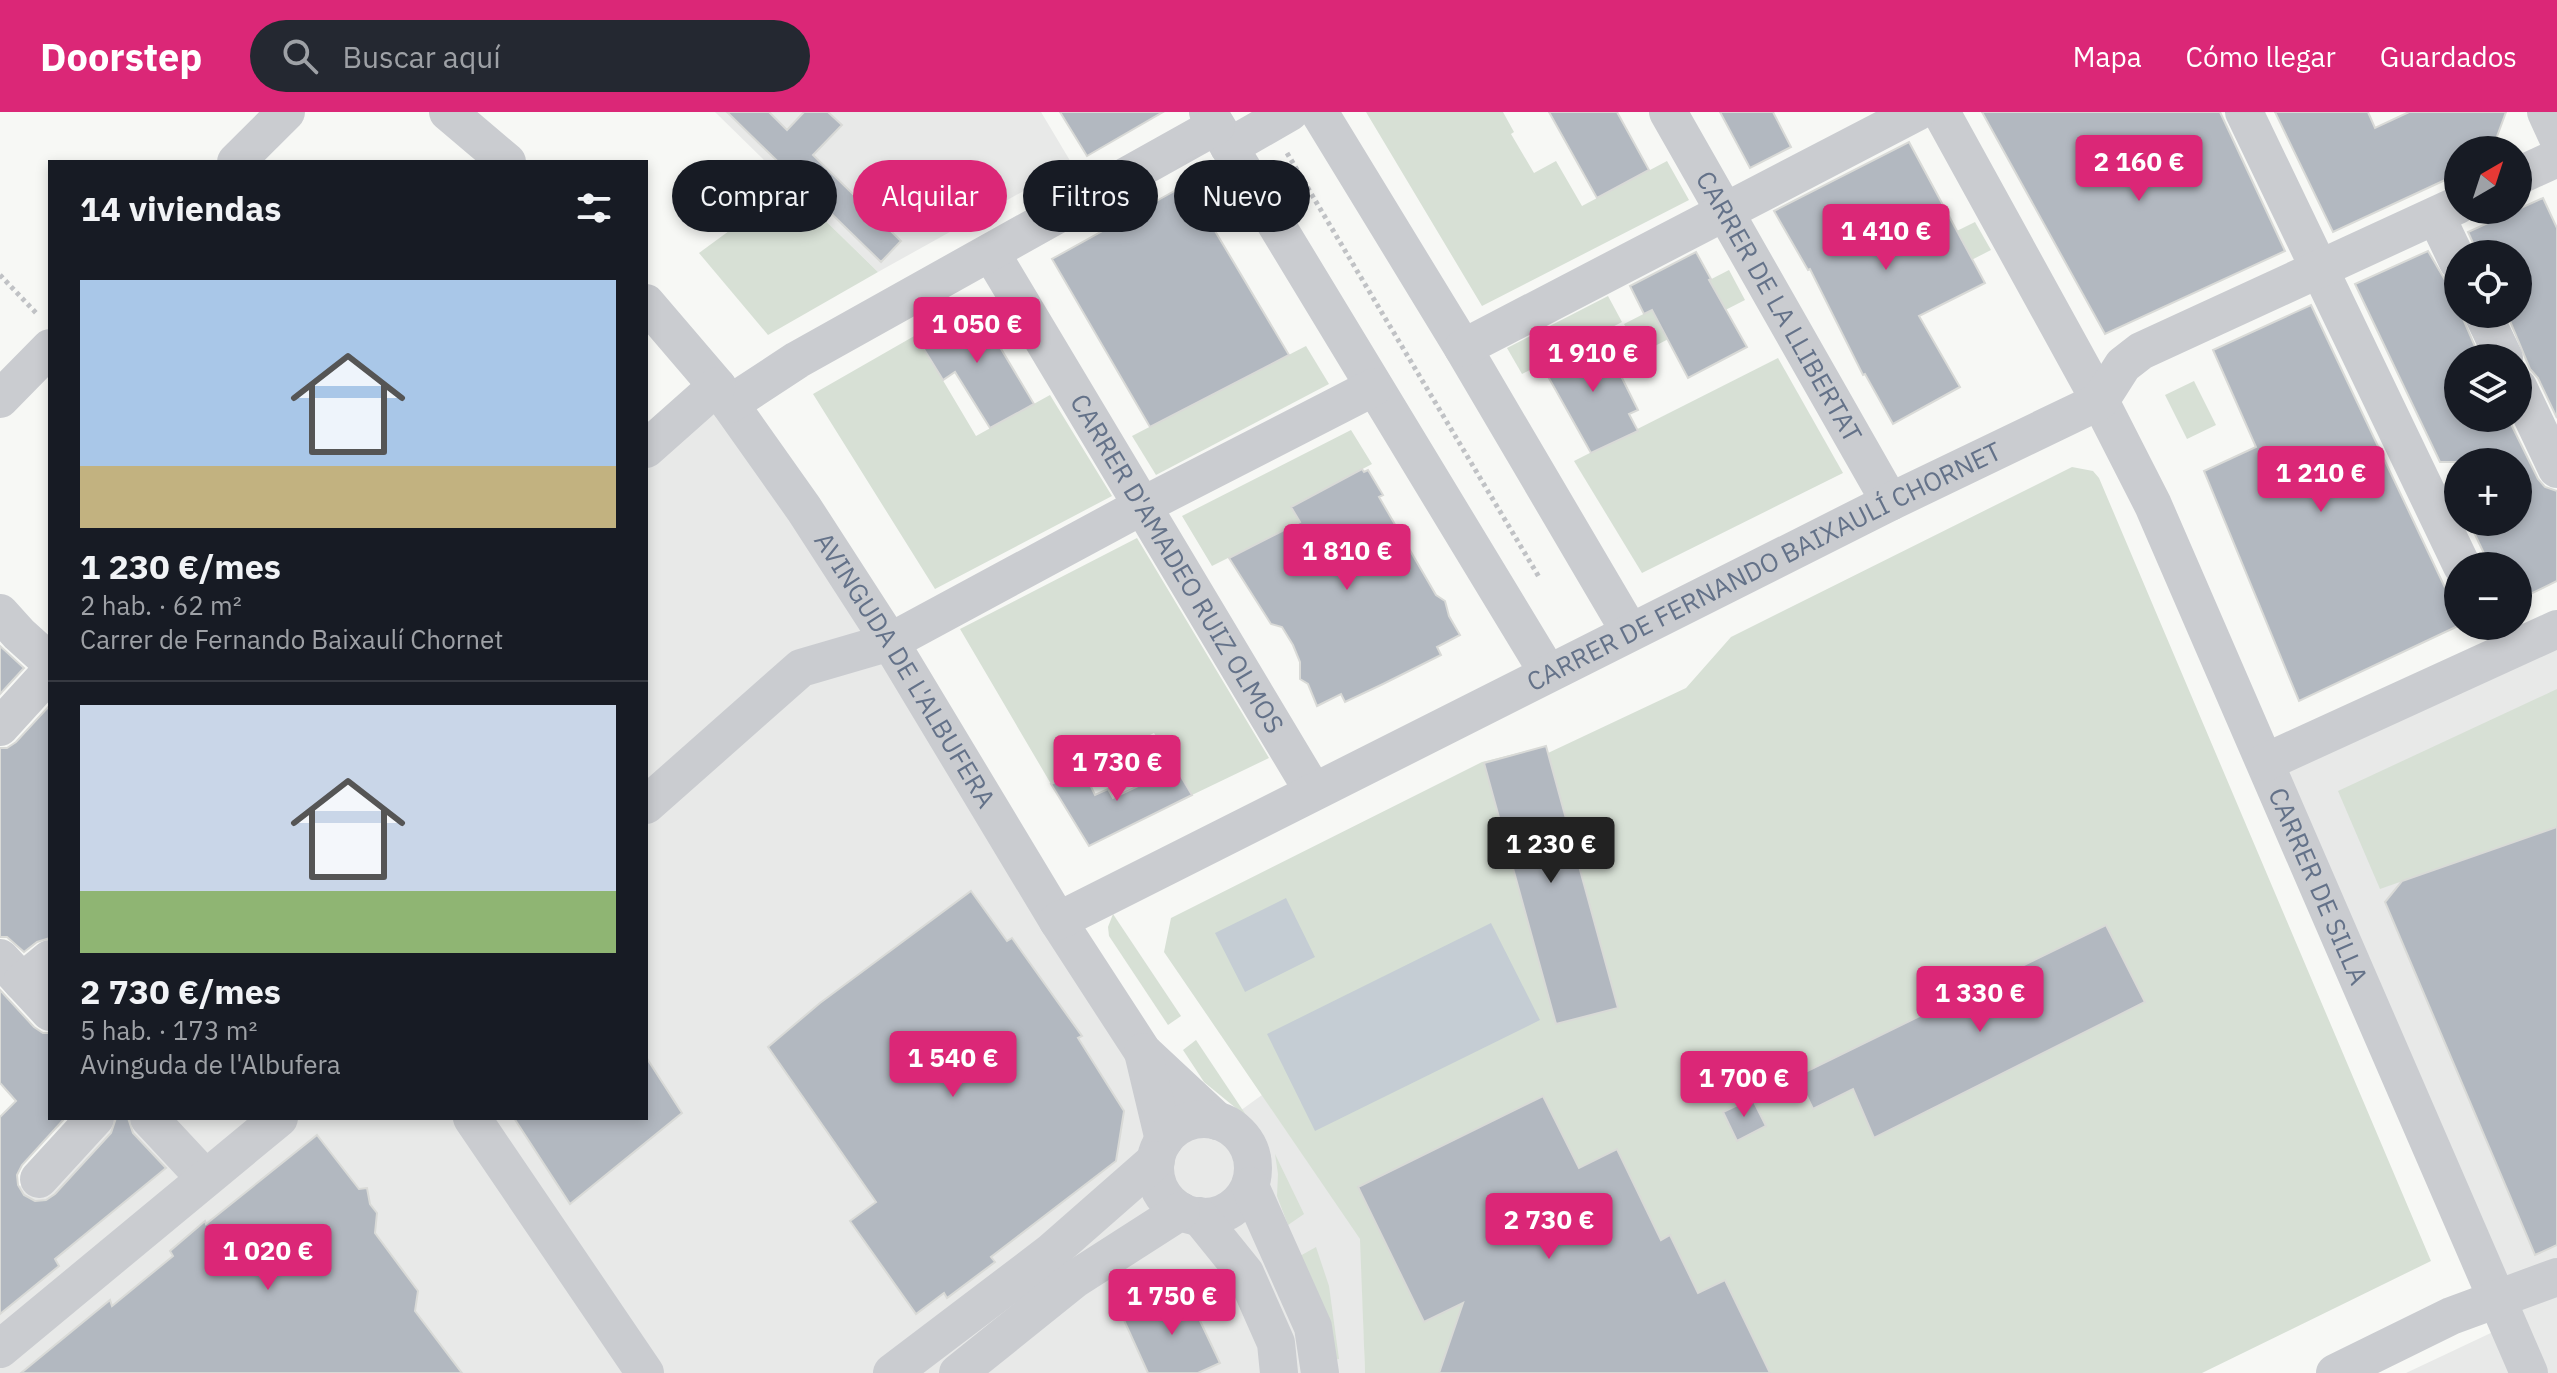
<!DOCTYPE html>
<html lang="es">
<head>
<meta charset="utf-8">
<style>
  body { margin:0; font-family:"IBM Plex Sans",sans-serif; background:#242831; color:#f1f3f6; height:100vh; display:flex; flex-direction:column; font-size:30px; white-space:nowrap }
  * { box-sizing:border-box; margin:0 }
  p { font-size:26px; color:#9ea1a6 }
  .icon { flex:none; width:44px; height:44px; fill:none; stroke:currentColor; stroke-width:2; stroke-linecap:round; stroke-linejoin:round }
  .map { position:relative; flex:1; overflow:hidden }
  .details { position:absolute; left:48px; top:48px; width:600px; height:960px; display:flex; flex-direction:column; background:#171b24; border-radius:0px; box-shadow:0 4px 12px #0003 }
  .details>* { flex:none }
  .hud { position:absolute; left:672px; top:48px; width:760px; height:72px; display:flex; gap:16px }
  .needle { width:52px; rotate:39deg }
  .controls { position:absolute; left:2444px; top:24px; display:grid; gap:16px }
  .controls a { display:grid; place-items:center; width:88px; height:88px; border-radius:50%; background:#171b24; box-shadow:0 4px 12px #0003; font-size:40px }
  .price { position:absolute; translate:-50% -68px; padding:0 18px; border-radius:8px; background:#db2777; color:#fff; font-size:26px; line-height:52px; filter:drop-shadow(0 2px 4px #0008) }
  .price::after { content:''; position:absolute; left:50%; top:48px; width:24px; height:18px; margin-left:-12px; background:inherit; clip-path:polygon(0 0,100% 0,50% 100%) }
  .price.on { background:#222; color:#fff }
  ul { padding:0; list-style:none }
  li { display:grid; align-content:center; gap:16px; height:424px; padding:0 32px }
  li+li { border-top:2px solid #363941 }
  li span { display:grid; place-items:center; height:248px; border-radius:0px; color:#555 }
  li>.icon { margin-inline-start:auto }
  span .icon { width:144px; height:144px; fill:#fffc; stroke-width:1 }
  li b { font-size:34px }
  h2 { display:flex; justify-content:space-between; align-items:center; height:96px; padding:0 32px; font-size:34px }
  .tag { padding:0 28px; border-radius:36px; background:#171b24; box-shadow:0 4px 12px #0003; font-size:28px; line-height:72px }
  .tag.on { background:#db2777; color:#fff }
  header { display:flex; align-items:center; gap:48px; box-sizing:border-box; height:112px; padding:0 40px; background:#db2777; color:#fff }
  header strong { font-size:38px }
  nav { display:flex; gap:44px; margin-inline-start:auto; font-size:28px }
  .search { width:560px; height:72px; background:#242831; display:flex; align-items:center; gap:20px; box-sizing:border-box; padding:0 28px; border-radius:44px; color:#9ea1a6; font-size:30px }
  .map>svg:first-child { display:block }
  .built { fill:#e8e9e8 }
  .green { fill:#d7e0d5 }
  .water { fill:#c5cdd4 }
  .building { fill:#b2b8c0; stroke:#d9dad7; stroke-width:2 }
  .lines { fill:none; stroke-linecap:round; stroke-linejoin:round }
  .path { stroke:#c0c2c5; stroke-width:5; stroke-dasharray:4 4; stroke-linecap:butt }
  .minor { stroke:#caccd0; stroke-width:38 }
  .labels { text-anchor:middle; stroke-width:8; stroke-linejoin:round; paint-order:stroke }
  .street-label { font-size:26px; fill:#647289; stroke:#fff }
</style>
</head>
<body>
<header>
<strong>Doorstep</strong>
<div class="search"><svg class="icon" aria-label="search" viewBox="0 0 24 24"><circle cx="10" cy="10" r="6"/><path d="M15 15l6 6"/></svg>Buscar aquí</div>
<nav><a>Mapa</a><a>Cómo llegar</a><a>Guardados</a></nav>
</header>
<div class="map">
<svg width="2557" height="1261" viewBox="0 0 2557 1261">
  <rect width="100%" height="100%" fill="#f7f8f5"/>
  <!-- built -->
  <g class="built">
    <path d="M715 0H1041L1072 52 878 160Z"/>
    <path d="M713 277 1208 1022 1262 983 1361 1127 1365 1261H0V1092L96 1006H646V337Z"/>
    <path d="M2557 517V1261H2406L2512 1211 2266 650Z"/>
  </g>
  <!-- green -->
  <g class="green">
    <path d="M1366 0H1503L1514 20 1511 22 1534 61 1556 49 1582 94 1667 49 1689 88 1482 194Z"/>
    <path d="M790 74 878 160 768 223 699 141Z"/>
    <path d="M1975 110 1991 138 1907 181 1890 152Z"/>
    <path d="M1729 158 1745 188 1641 241 1624 212Z"/>
    <path d="M1608 184 1622 210 1522 262 1507 236Z"/>
    <path d="M916 223 976 324 1050 283 1112 384 935 477 813 282Z"/>
    <path d="M1306 234 1329 272 1156 363 1132 324Z"/>
    <path d="M1778 246 1843 361 1642 461 1574 349Z"/>
    <path d="M2194 269 2216 313 2187 327 2165 283Z"/>
    <path d="M1351 318 1372 352 1291 395 1300 410 1212 454 1182 404Z"/>
    <path d="M2072 355 2093 359 2099 366 2431 1149 2202 1261H1365L1360 1127 1164 840 1171 806 1482 650 1546 634 1548 641 1686 576 1731 525Z"/>
    <path d="M1137 426 1269 646 1192 683 1154 621 1051 672 960 517Z"/>
    <path d="M2557 577V715L2380 777 2338 679Z"/>
    <path d="M1113 802 1181 904 1168 913 1109 824 1108 815Z"/>
    <path d="M1196 928 1248 1006 1204 970 1183 938Z"/>
    <path d="M1275 1042 1304 1102 1288 1113 1277 1084 1278 1062Z"/>
    <path d="M1316 1135 1329 1174 1339 1247 1332 1248 1300 1144Z"/>
  </g>
  <!-- water -->
  <g class="water">
    <path d="M1286 786 1315 845 1245 880 1215 821Z"/>
    <path d="M1491 811 1540 908 1315 1019 1267 922Z"/>
  </g>
  <!-- building -->
  <g class="building">
    <path d="M727 0H769L787 18 804 0H828L842 13 813 43 901 129 881 150Z"/>
    <path d="M1060 0H1163L1087 44Z"/>
    <path d="M1549 0H1617L1649 58 1597 86Z"/>
    <path d="M1720 0H1773L1791 35 1750 56Z"/>
    <path d="M1982 0H2220L2285 139 2105 222Z"/>
    <path d="M2275 0H2368L2375 16 2409 0H2506L2492 38H2458V62L2333 120Z"/>
    <path d="M1909 30 1985 171 1919 204 1960 275 1893 312 1865 262 1863 263 1810 157 1808 158 1774 99Z"/>
    <path d="M1187 72 1289 243 1150 315 1052 147Z"/>
    <path d="M2543 86 2557 116V306L2538 266 2530 257 2507 202H2518V142H2478L2468 120Z"/>
    <path d="M2428 139 2445 168 2458 195V202H2461L2480 246H2458V306H2508L2538 367 2545 375 2557 379V469L2518 488V454H2490L2469 410H2518V350H2440L2355 172Z"/>
    <path d="M1696 140 1711 167 1709 168 1747 235 1688 266 1652 198 1644 202 1630 174Z"/>
    <path d="M973 190 1034 292 990 316 955 260 943 268 922 234 933 227 927 217Z"/>
    <path d="M2311 193 2458 503V514L2299 589 2204 359 2256 335 2213 238Z"/>
    <path d="M1595 224 1609 253 1614 250 1638 298 1629 302 1638 319 1591 341 1541 252Z"/>
    <path d="M1362 357 1364 360 1368 358 1383 383 1379 385 1436 483 1445 489 1449 504 1460 523 1437 535 1441 543 1383 572 1345 590 1341 582 1317 594 1308 572 1300 567V550L1293 533 1282 515 1271 512 1229 446 1300 410 1291 395Z"/>
    <path d="M0 534 24 556 0 582Z"/>
    <path d="M50 593V826L37 830 24 840 7 825H0V636H7L16 630Z"/>
    <path d="M1546 634 1618 896 1556 912 1484 651Z"/>
    <path d="M1082 656 1095 683 1108 677 1113 686 1176 656 1192 683 1089 734 1051 672Z"/>
    <path d="M2557 715V1133L2535 1143 2385 790 2402 769Z"/>
    <path d="M971 779 1007 829 1012 826 1082 924 1078 926 1124 999 1116 1049 991 1145 995 1150 947 1186 944 1181 916 1202 850 1109 876 1090 768 935 820 891Z"/>
    <path d="M2106 813 2145 890 1874 1026 1853 977 1813 997 1797 964Z"/>
    <path d="M0 878 34 915 43 921H50V1006H65L22 1053 17 1063 18 1073 24 1083 35 1089 46 1088 55 1082 111 1021 116 1006H128L133 1021 166 1056 55 1147 59 1154 0 1202V1005L16 989 0 971Z"/>
    <path d="M646 945 682 1001 570 1092 514 1006H646Z"/>
    <path d="M1543 984 1579 1056 1617 1037 1661 1128 1670 1123 1698 1181 1725 1168 1770 1261H1439L1463 1191 1424 1210 1358 1075Z"/>
    <path d="M1752 986 1766 1014 1737 1029 1723 1000Z"/>
    <path d="M317 1023 359 1077 367 1076 370 1092 377 1101 375 1121 418 1179 415 1199 462 1261H21L110 1188 112 1194 173 1144 170 1139 205 1109 206 1112Z"/>
    <path d="M1185 1177 1220 1251 1198 1261H1148L1123 1206Z"/>
  </g>
  <g class="lines">
    <!-- path -->
    <g class="path">
      <path d="M1287 41 1539 465"/>
      <path d="M0 163 38 203"/>
    </g>
    <!-- minor -->
    <g class="minor">
      <path d="M448 0 507 50"/>
      <path d="M1208 0 1548 561"/>
      <path d="M1319 0 1463 236 1630 520"/>
      <path id="s1" d="M1668 0 1890 390"/>
      <path id="s2" d="M1941 0 2100 289 2153 393 2529 1261"/>
      <path d="M2244 0 2462 454"/>
      <path d="M2546 0 2557 24"/>
      <path d="M1229 35 1290 0"/>
      <path d="M236 50 286 0"/>
      <path d="M2518 64 2557 46"/>
      <path d="M2436 104 2458 150"/>
      <path id="s3" d="M991 141 1313 679"/>
      <path id="s4" d="M646 191 717 274 804 397 890 530 1058 809 1143 940 1217 1009"/>
      <path d="M2483 202 2504 246"/>
      <path d="M1463 236 1917 0"/>
      <path d="M2518 275 2557 357"/>
      <path d="M0 287 50 236"/>
      <path d="M730 292 797 248 1216 14"/>
      <path d="M646 337 717 274"/>
      <path d="M0 501 19 522 50 550"/>
      <path d="M0 615 50 560"/>
      <path d="M2266 650 2557 517"/>
      <path d="M646 693 801 556 890 530 1142 394 1374 275"/>
      <path id="s5" d="M1058 809 1890 390 2100 289 2123 253 2141 239 2458 93"/>
      <path d="M0 846 50 900"/>
      <path d="M22 870 50 847"/>
      <path d="M1143 940 1164 1028"/>
      <path d="M149 1006 205 1066"/>
      <path d="M472 1006 645 1261"/>
      <circle cx="1204" cy="1056" r="49"/>
      <path d="M39 1067 95 1006"/>
      <path d="M1250 1074 1313 1215 1320 1261"/>
      <path d="M1199 1104 1245 1161 1276 1231 1279 1261"/>
      <path d="M0 1237 279 1006"/>
      <path d="M892 1261 1050 1141 1156 1048"/>
      <path d="M958 1261 1075 1167 1181 1099"/>
      <path d="M2335 1261 2451 1204 2557 1165"/>
    </g>
  </g>
  <g class="labels">
    <!-- street labels -->
    <g class="street-label">
      <text dy="9" stroke="none"><textPath href="#s1" startOffset="224">CARRER DE LA LLIBERTAT</textPath></text>
      <text dy="9" stroke="none"><textPath href="#s3" startOffset="362">CARRER D'AMADEO RUIZ OLMOS</textPath></text>
      <text dy="9" stroke="none"><textPath href="#s5" startOffset="790">CARRER DE FERNANDO BAIXAULÍ CHORNET</textPath></text>
      <text dy="9" stroke="none"><textPath href="#s4" startOffset="450">AVINGUDA DE L'ALBUFERA</textPath></text>
      <text dy="9" stroke="none"><textPath href="#s2" startOffset="862">CARRER DE SILLA</textPath></text>
    </g>
  </g>
</svg>
<div class="controls">
<a><svg class="needle" viewBox="-14 -14 28 28"><path d="M0-13l5 13h-10z" fill="#e53935"/><path d="M0 13l5-13h-10z" fill="#9ea1a6"/></svg></a>
<a><svg class="icon" aria-label="locate" viewBox="0 0 24 24"><circle cx="12" cy="12" r="6"/><path d="M12 2v4M12 18v4M2 12h4M18 12h4"/></svg></a>
<a><svg class="icon" aria-label="layers" viewBox="0 0 24 24"><path d="M12 4l9 5-9 5-9-5zM3 14l9 5 9-5"/></svg></a>
<a>+</a>
<a>−</a>
</div>
<b class="price" style="left:2139px;top:91px">2 160 €</b>
<b class="price" style="left:1886px;top:160px">1 410 €</b>
<b class="price" style="left:977px;top:253px">1 050 €</b>
<b class="price" style="left:1593px;top:282px">1 910 €</b>
<b class="price" style="left:2321px;top:402px">1 210 €</b>
<b class="price" style="left:1347px;top:480px">1 810 €</b>
<b class="price" style="left:1117px;top:691px">1 730 €</b>
<b class="price on" style="left:1551px;top:773px">1 230 €</b>
<b class="price" style="left:1980px;top:922px">1 330 €</b>
<b class="price" style="left:953px;top:987px">1 540 €</b>
<b class="price" style="left:1744px;top:1007px">1 700 €</b>
<b class="price" style="left:1549px;top:1149px">2 730 €</b>
<b class="price" style="left:268px;top:1180px">1 020 €</b>
<b class="price" style="left:1172px;top:1225px">1 750 €</b>
<div class="hud">
<a class="tag">Comprar</a>
<a class="tag on">Alquilar</a>
<a class="tag">Filtros</a>
<a class="tag">Nuevo</a>
</div>
<section class="details">
<h2>14 viviendas<svg class="icon" aria-label="filters" viewBox="0 0 24 24"><path d="M4 7h16M4 17h16"/><circle cx="9" cy="7" r="2"/><circle cx="15" cy="17" r="2"/></svg></h2>
<ul>
<li><span style="background:linear-gradient(#a9c7e8 75%,#c2b280 0)"><svg class="icon" aria-label="home" viewBox="0 0 24 24"><path d="M3 11l9-7 9 7M6 9v11h12V9"/></svg></span><div><b>1 230 €/mes</b><p>2 hab. · 62 m²</p><p>Carrer de Fernando Baixaulí Chornet</p></div></li>
<li><span style="background:linear-gradient(#c9d6e8 75%,#8fb573 0)"><svg class="icon" aria-label="home" viewBox="0 0 24 24"><path d="M3 11l9-7 9 7M6 9v11h12V9"/></svg></span><div><b>2 730 €/mes</b><p>5 hab. · 173 m²</p><p>Avinguda de l'Albufera</p></div></li>
</ul>
</section>
</div>
</body>
</html>
